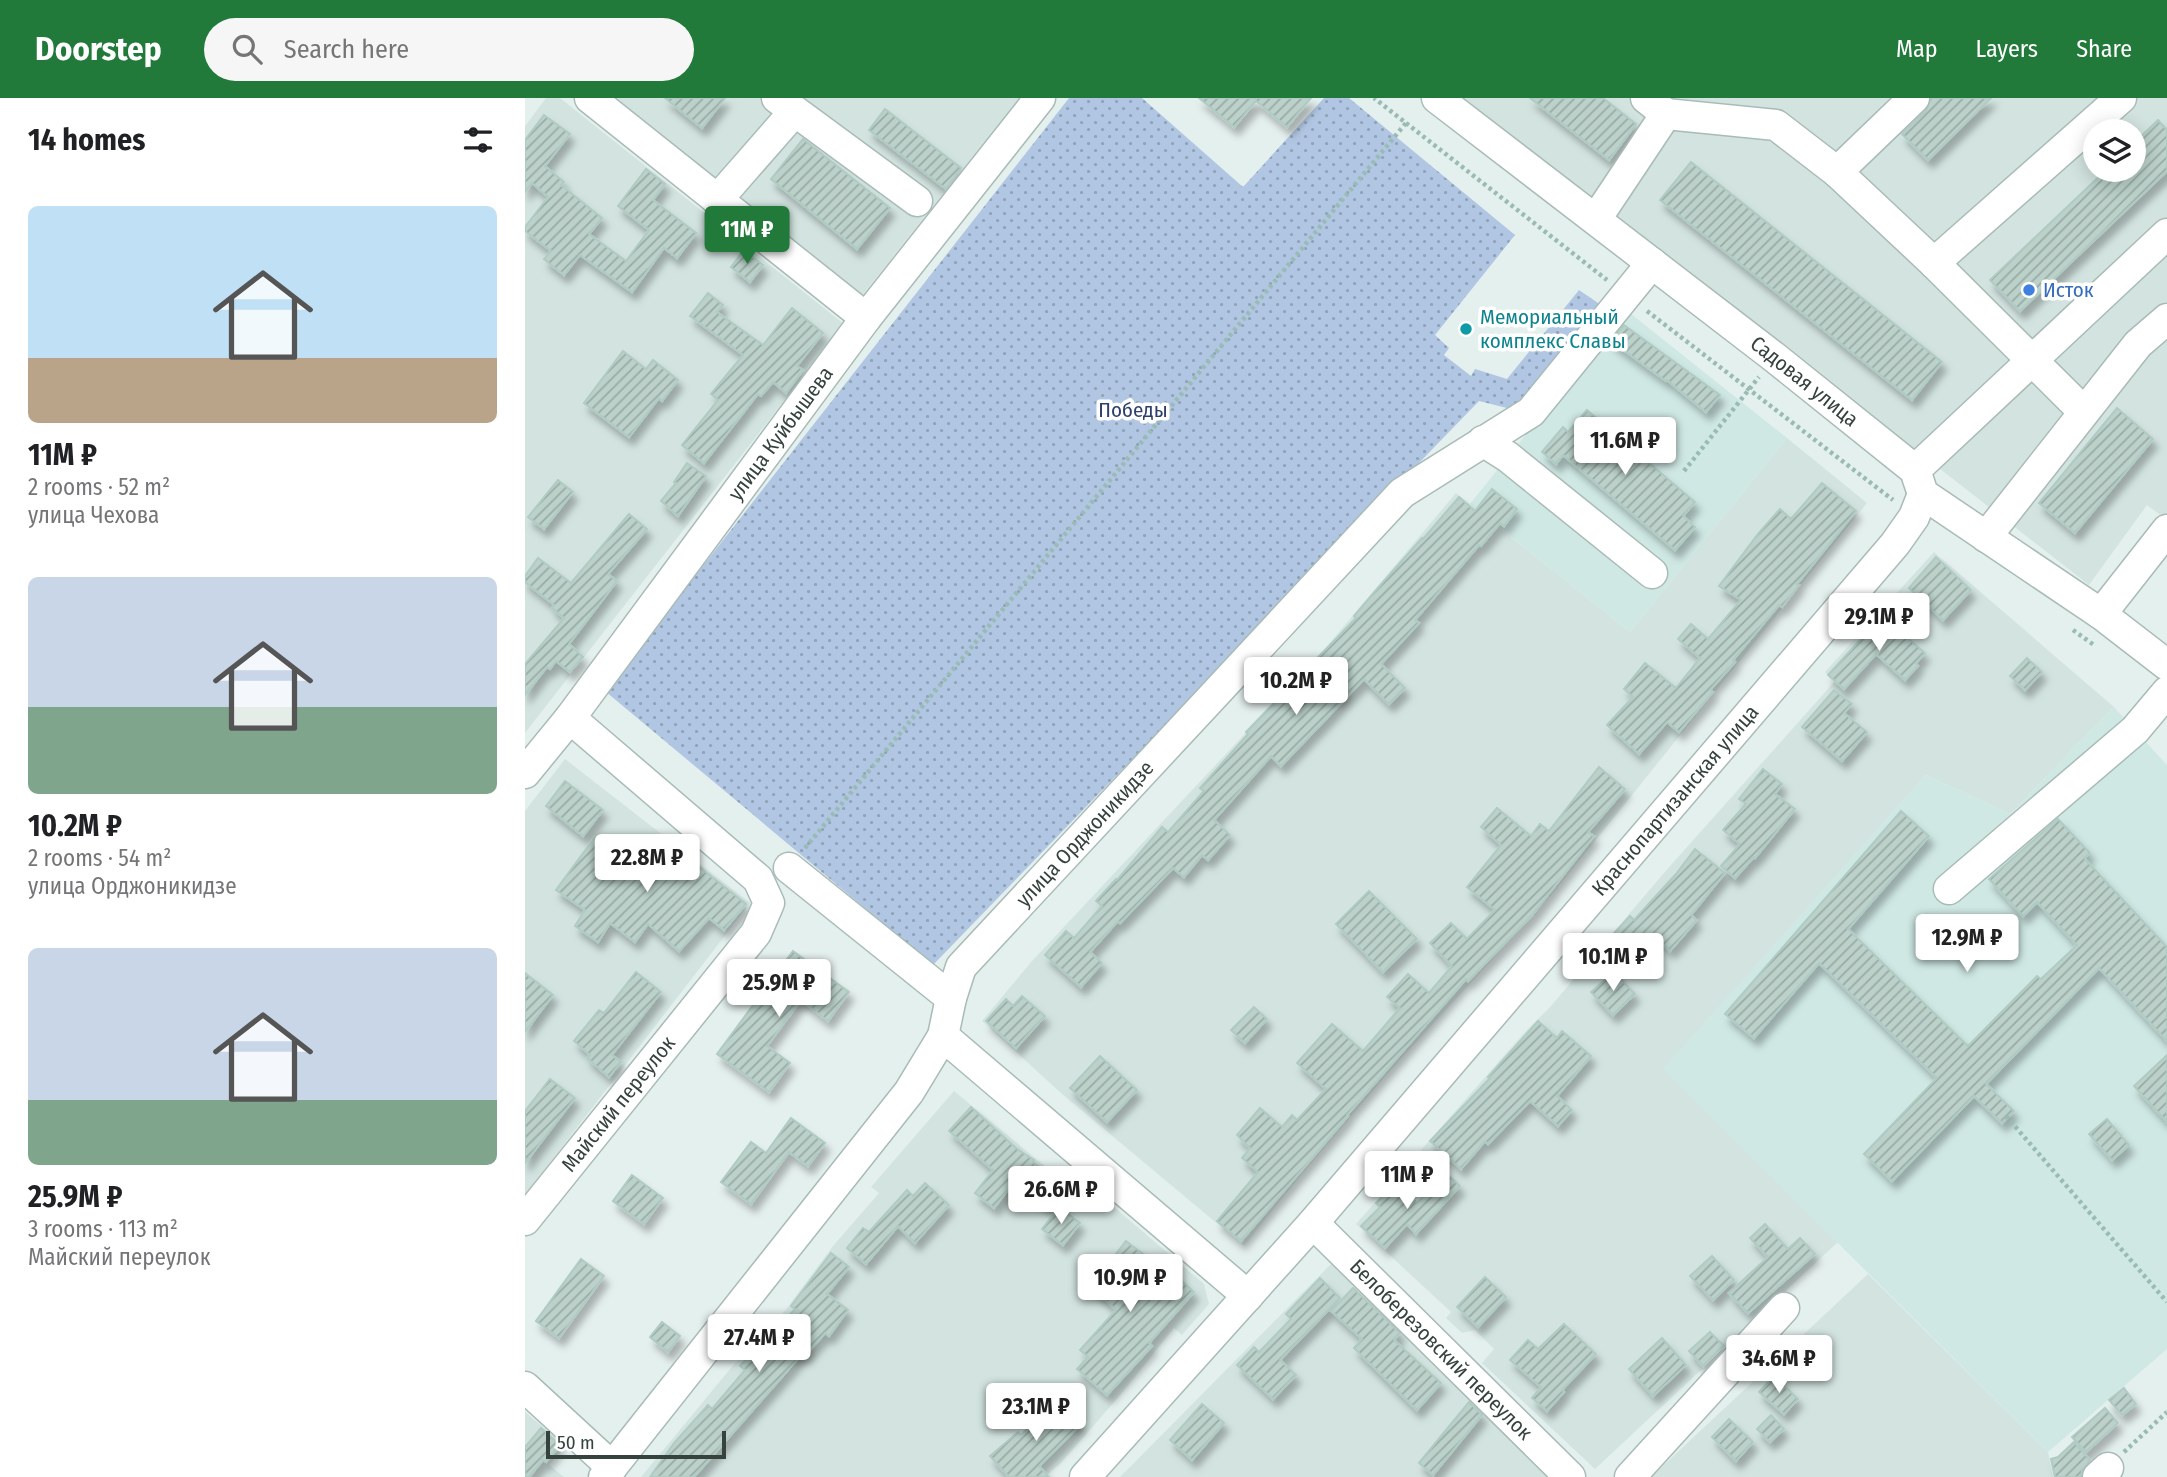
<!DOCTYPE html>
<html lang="en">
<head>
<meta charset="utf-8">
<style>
  body { margin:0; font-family:"Fira Sans Condensed",sans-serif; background:#f6f6f6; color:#202124; height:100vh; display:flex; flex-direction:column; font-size:26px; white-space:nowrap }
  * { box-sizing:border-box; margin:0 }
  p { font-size:23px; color:#757577 }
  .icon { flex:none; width:38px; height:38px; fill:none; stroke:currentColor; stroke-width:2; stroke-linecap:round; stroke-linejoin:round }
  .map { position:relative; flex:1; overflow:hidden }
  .drawer { display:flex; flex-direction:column; background:#fff; width:525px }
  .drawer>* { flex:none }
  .buttons { position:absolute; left:1558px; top:21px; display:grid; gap:14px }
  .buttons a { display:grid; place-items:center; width:63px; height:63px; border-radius:50%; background:#fff; box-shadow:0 4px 18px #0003; font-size:35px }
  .scale { position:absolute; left:21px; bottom:18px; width:180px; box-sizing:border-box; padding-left:7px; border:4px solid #35423e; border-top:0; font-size:19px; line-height:24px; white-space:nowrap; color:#35423e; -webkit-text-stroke:5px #fff; paint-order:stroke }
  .price { position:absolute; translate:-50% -60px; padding:0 16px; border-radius:7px; background:#fff; color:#222; font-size:23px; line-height:46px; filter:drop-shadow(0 2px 4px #0008) }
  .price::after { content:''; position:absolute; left:50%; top:42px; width:21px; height:16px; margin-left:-10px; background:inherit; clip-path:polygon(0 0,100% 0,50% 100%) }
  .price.on { background:#227a3a; color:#fff }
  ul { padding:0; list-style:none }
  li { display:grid; align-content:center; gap:14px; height:371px; padding:0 28px }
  li span { display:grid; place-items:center; height:217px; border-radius:10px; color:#555 }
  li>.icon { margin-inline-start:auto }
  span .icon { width:126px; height:126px; fill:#fffc; stroke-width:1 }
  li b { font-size:30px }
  h2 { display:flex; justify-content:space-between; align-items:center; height:84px; padding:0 28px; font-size:30px }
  header { display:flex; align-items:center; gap:42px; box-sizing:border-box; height:98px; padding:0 35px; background:#227a3a; color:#fff }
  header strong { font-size:33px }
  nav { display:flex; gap:38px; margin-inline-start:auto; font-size:24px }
  .search { width:490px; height:63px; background:#f6f6f6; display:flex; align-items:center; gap:18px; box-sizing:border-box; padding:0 24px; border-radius:38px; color:#757577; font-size:26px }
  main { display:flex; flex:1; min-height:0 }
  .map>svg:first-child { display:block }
  .residential { fill:#d3e4e0; fill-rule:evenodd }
  .education { fill:#cfe8e4 }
  .grass { fill:url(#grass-dots) }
  .building { fill:url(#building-hatch); stroke:#afcbc3; stroke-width:2; filter:url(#shadow) }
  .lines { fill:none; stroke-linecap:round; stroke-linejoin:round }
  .minor-casing { stroke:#a8bbb6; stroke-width:33 }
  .path { stroke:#9abbb3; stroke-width:4.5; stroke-dasharray:3.5 3.5; stroke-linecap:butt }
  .minor { stroke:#fff; stroke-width:30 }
  .shop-dot { fill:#3f7fe0; stroke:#fff; stroke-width:2.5 }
  .culture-dot { fill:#0f9aa8; stroke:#fff; stroke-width:2.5 }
  .labels { text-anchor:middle; stroke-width:7; stroke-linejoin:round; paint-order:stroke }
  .shop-label { font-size:21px; fill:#366cbe; stroke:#fff; text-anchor:start }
  .culture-label { font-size:21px; fill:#0d838f; stroke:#fff; text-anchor:start }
  .street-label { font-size:21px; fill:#35423e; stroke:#fff }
  .park-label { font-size:21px; fill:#2e3f6e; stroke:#fff }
</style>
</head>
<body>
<header>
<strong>Doorstep</strong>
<div class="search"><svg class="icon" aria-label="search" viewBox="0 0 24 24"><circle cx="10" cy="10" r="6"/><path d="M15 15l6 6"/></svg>Search here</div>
<nav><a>Map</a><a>Layers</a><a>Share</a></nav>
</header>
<main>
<section class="drawer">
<h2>14 homes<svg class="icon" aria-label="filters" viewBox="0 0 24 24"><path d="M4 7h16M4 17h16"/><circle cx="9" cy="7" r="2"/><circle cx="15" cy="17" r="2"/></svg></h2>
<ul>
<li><span style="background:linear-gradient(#bfe0f5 70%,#b9a48a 0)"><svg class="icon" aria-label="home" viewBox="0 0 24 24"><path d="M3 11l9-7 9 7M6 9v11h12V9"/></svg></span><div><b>11M ₽</b><p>2 rooms · 52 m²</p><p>улица Чехова</p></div></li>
<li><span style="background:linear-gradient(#c9d6e8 60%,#7fa58c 0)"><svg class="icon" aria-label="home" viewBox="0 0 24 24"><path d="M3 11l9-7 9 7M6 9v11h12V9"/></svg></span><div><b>10.2M ₽</b><p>2 rooms · 54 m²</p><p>улица Орджоникидзе</p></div></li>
<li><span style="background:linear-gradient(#c9d6e8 70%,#7fa58c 0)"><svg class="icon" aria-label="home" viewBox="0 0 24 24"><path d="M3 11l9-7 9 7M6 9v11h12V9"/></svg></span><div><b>25.9M ₽</b><p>3 rooms · 113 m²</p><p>Майский переулок</p></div></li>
</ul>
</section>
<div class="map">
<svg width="1642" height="1379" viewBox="0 0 1642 1379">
  <defs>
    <pattern id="grass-dots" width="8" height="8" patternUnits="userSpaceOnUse" patternTransform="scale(1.75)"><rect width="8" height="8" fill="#b0c6e2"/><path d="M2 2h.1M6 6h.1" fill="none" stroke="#90a2b9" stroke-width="1.8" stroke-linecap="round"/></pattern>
    <pattern id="building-hatch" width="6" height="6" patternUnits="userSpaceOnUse" patternTransform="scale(1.75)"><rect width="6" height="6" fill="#bbd1ca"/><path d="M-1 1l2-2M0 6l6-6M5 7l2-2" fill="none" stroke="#99aba5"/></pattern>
    <filter id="shadow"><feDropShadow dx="4.5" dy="8" stdDeviation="3.5" flood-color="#0004"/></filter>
  </defs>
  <rect width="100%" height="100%" fill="#e4f0ee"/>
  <!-- residential -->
  <g class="residential">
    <path d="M21 0H35L319 226 0 635V28Z"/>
    <path d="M83 0H494L335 200Z"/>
    <path d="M939 0H1642V422L1622 407 1564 487ZM1570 33H1608V72H1570Z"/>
    <path d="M1262 340 1342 405 1029 794 864 974 776 1077 719 1148 537 996 457 923 507 863 803 547 931 395 1105 534Z"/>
    <path d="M1409 454 1589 609 1485 716 1401 677 1139 971 1313 1144 1070 1371 957 1265 969 1251 950 1232 937 1235 921 1220 926 1214 831 1126 998 936 1026 908 1138 776 1309 584 1300 574Z"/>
    <path d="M40 661 225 805 0 1097V713Z"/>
    <path d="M429 993 555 1097 563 1088 582 1103 679 1186 684 1206 657 1237 649 1230 597 1295 536 1365 520 1379H116L205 1271 259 1214 308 1148 354 1095 346 1089Z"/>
    <path d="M809 1163 1030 1379H595Z"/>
    <path d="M1343 1176 1523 1354 1528 1379H1126Z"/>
    <path d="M0 1314 41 1348 24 1367 39 1379H0Z"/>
  </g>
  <!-- education -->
  <g class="education">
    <path d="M1101 212 1262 340 1105 534 945 406Z"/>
    <path d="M1589 609 1642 667V1251L1523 1354 1138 971 1401 677 1485 716Z"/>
  </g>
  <!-- grass -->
  <path class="grass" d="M544 0H617L718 89 799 0H824L990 137 910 237 924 250 919 257 946 278 950 271 982 281 1054 192 1076 207 990 312 954 303 408 867 80 593Z"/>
  <!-- building -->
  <g class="building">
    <path d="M140 0H200L177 30Z"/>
    <path d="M674 0H786L762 29 731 3 709 29Z"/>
    <path d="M1005 0H1078L1111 26 1084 62Z"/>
    <path d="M1406 0H1466L1403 62 1377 36 1401 13Z"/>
    <path d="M360 11 436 70 421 91 344 32Z"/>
    <path d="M19 17 45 36 20 68 39 84 36 87 77 120 64 136 101 163 124 132 93 108 121 71 140 86 128 102 171 135 152 160 139 150 107 194 55 157 39 177 19 161 26 153 0 133V129L23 99 7 85 0 94V42Z"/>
    <path d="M1633 22 1642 32V73L1495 213 1465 182 1581 72H1608V46Z"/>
    <path d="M278 41 365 110 332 151 246 81Z"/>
    <path d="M1166 64 1417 264 1387 302 1135 102Z"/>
    <path d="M219 152 238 167 225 184 206 169Z"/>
    <path d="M183 195 198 207 192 214 238 247 267 210 298 235 272 268 278 272 261 295 248 284 236 298 233 296 179 365 157 347 193 302 186 296 218 257 165 218Z"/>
    <path d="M1099 227 1195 297 1181 314 1142 282 1141 283 1086 243Z"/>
    <path d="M98 253 121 271 128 262 153 282 137 303 134 300 104 339 59 305Z"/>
    <path d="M1592 310 1628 341 1550 435 1514 405Z"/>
    <path d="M1062 312 1170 404 1158 418 1170 429 1150 452 1038 357 1031 366 1017 354 1038 329 1043 334Z"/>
    <path d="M162 365 181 378 153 418 136 403 151 385 149 384Z"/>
    <path d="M33 382 48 394 19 431 3 419Z"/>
    <path d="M1297 385 1331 413 1272 486 1274 487 1257 509 1254 507 1208 562 1210 564 1185 592 1188 594 1154 634 1142 624 1114 656 1082 627 1108 599 1099 591 1120 565 1151 590 1175 560 1153 541 1166 526 1183 541 1216 502 1194 488 1233 436 1255 411 1266 421Z"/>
    <path d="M967 391 992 411 979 428 975 425 956 448 954 447 890 522 894 525 856 566 880 590 864 606 839 581 756 668 746 658 689 722 705 737 683 762 677 757 659 779 648 770 595 825 593 823 565 854 577 865 556 889 520 857 541 833 549 840 577 808 571 803 591 781 592 782 637 729 643 734 679 693 675 690 723 636 721 634 831 520 829 518 852 491 897 440 898 441 934 399 950 413Z"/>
    <path d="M104 416 122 431 83 476 92 483 44 546 58 559 45 574 31 563 25 571 22 569 0 597V566L39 520 27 510 29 507 0 484V478L13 460 46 485Z"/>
    <path d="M1411 459 1446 492 1418 522 1384 490Z"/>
    <path d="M1357 518 1400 555 1391 565 1393 568 1380 582 1351 556 1319 591 1303 577Z"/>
    <path d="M1502 560 1517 574 1500 592 1485 578Z"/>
    <path d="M1309 592 1327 606 1319 615 1342 634 1317 663 1277 629Z"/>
    <path d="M1074 669 1100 691 1063 734 1069 738 1007 817 943 883 941 881 822 1017 823 1018 716 1143 692 1123 733 1074 717 1060 725 1050 712 1037 735 1010 757 1029 767 1017 772 1022 801 991 772 965 807 926 838 953 875 910 862 899 883 876 904 895 927 868 905 845 926 825 942 841 970 812 942 789 976 747 956 729 972 710 1006 738 1015 726 1024 733Z"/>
    <path d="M1238 671 1257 686 1250 696 1270 711 1230 760 1229 759 1210 780 1196 768 1215 746 1198 732 1221 706 1214 701Z"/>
    <path d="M40 683 78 712 58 738 21 708Z"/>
    <path d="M1376 713 1404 738 1323 831 1443 948 1512 878 1516 881 1552 847 1512 804 1498 818 1464 781 1533 721 1565 755 1559 760 1642 849V943L1574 870 1461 986 1489 1013 1477 1025 1449 998 1367 1083 1339 1056 1412 980 1294 865 1229 940 1200 916Z"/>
    <path d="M70 739 114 771 138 740 221 806 199 832 184 820 154 853 123 826 110 844 85 825 73 844 50 828 60 812 31 792Z"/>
    <path d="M1170 751 1200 775 1166 817 1172 822 1145 853 1132 840 1106 869 1080 845 1105 818 1109 822 1151 776Z"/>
    <path d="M844 793 892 841 858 874 811 826Z"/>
    <path d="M268 853 324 894 303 923 276 902 242 948 265 965 244 994 192 956Z"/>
    <path d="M111 874 136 894 87 957 96 964 84 979 62 960 65 957 49 943 74 912 79 915Z"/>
    <path d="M1089 874 1110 896 1088 917 1066 894Z"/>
    <path d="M0 875 28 897 0 934Z"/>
    <path d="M497 898 520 918 491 950 461 923 481 901 488 908Z"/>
    <path d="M729 909 742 921 720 945 706 932Z"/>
    <path d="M1013 923 1032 940 1037 933 1066 958 1032 998 1047 1012 1033 1028 1005 1003 963 1046 960 1043 936 1071 905 1043 965 980 963 979Z"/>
    <path d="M1642 957V1024L1609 988Z"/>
    <path d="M575 958 612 992 582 1024 545 990Z"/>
    <path d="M25 981 50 1000 0 1065V1013Z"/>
    <path d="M446 1009 491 1050 509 1062 508 1064 539 1088 522 1109 489 1084 469 1110 450 1095 468 1072 424 1033Z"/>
    <path d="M266 1020 300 1045 283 1068 264 1054 226 1106 196 1084 226 1044 241 1055Z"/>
    <path d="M1582 1021 1604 1047 1587 1062 1564 1036Z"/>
    <path d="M921 1075 935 1088 891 1136 882 1126 860 1150 836 1128 855 1109 851 1105 867 1089 886 1107 890 1103 892 1105Z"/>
    <path d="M107 1077 138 1100 119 1126 88 1103Z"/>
    <path d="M400 1085 424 1107 390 1145 373 1128 341 1166 322 1150 338 1130 344 1134 382 1092 388 1098Z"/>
    <path d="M534 1109 555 1125 538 1147 517 1131Z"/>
    <path d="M1240 1126 1263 1151 1275 1140 1290 1156 1223 1215 1204 1195 1243 1159 1225 1140Z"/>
    <path d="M601 1143 629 1164 632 1160 669 1194 624 1245 627 1248 582 1297 552 1271 563 1259 555 1252 591 1212 562 1185 575 1171 577 1174Z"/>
    <path d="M306 1155 324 1169 302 1196 323 1212 304 1238 300 1235 280 1258 277 1256 169 1379H125L149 1345 183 1307 187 1311 220 1272 215 1268 238 1242 241 1244 270 1211 266 1208Z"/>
    <path d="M1187 1158 1209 1182 1188 1202 1165 1178Z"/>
    <path d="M56 1161 79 1178 34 1240 11 1223Z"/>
    <path d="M960 1179 981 1199 953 1229 932 1209Z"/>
    <path d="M795 1180 815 1200 755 1262 771 1277 748 1301 712 1267 729 1249 734 1254 766 1221 761 1216Z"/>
    <path d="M828 1190 875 1235 869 1242 916 1285 892 1312 829 1250 837 1241 806 1213Z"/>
    <path d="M137 1224 155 1238 143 1254 125 1239Z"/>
    <path d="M1039 1226 1071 1256 1037 1292 1039 1294 1022 1313 1007 1300 1016 1289 985 1262 1003 1242 1013 1251Z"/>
    <path d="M1185 1234 1199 1248 1178 1268 1164 1253Z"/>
    <path d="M1137 1240 1161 1267 1128 1298 1104 1271Z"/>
    <path d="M1249 1278 1273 1301 1259 1316 1234 1294Z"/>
    <path d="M1599 1290 1611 1306 1597 1317 1584 1302Z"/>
    <path d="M532 1302 556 1326 514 1368 524 1379H484L465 1358 493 1334 496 1337Z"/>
    <path d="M944 1304 957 1317 908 1377 894 1365Z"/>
    <path d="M677 1306 699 1325 667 1362 645 1342Z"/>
    <path d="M1580 1310 1593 1325 1561 1354 1547 1339Z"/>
    <path d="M1246 1317 1259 1331 1245 1344 1232 1331Z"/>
    <path d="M1204 1321 1228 1344 1211 1363 1187 1339Z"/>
    <path d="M16 1330 35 1347 21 1364 18 1362 4 1379H0V1349Z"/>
    <path d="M1549 1344 1565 1362 1557 1373 1556 1379H1530L1526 1361 1533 1359Z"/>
  </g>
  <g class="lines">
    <defs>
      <g id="minor">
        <path d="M65 0 341 220"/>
        <path d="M252 0 392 103"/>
        <path id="s1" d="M912 0 1249 259 1390 372 1398 396 1576 516 1642 567"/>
        <path d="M1141 16 1251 27 1312 74 1409 165 1559 314"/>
        <path d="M1312 74 1389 0"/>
        <path d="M192 102 269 14"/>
        <path d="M1071 121 1141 16 1121 0"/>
        <path d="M1409 165 1596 0"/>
        <path d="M958 343 983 359 1127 475"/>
        <path d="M1390 372 1642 136"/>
        <path d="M1461 439 1613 246 1642 221"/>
        <path d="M1576 516 1642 432"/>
        <path id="s2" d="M0 675 45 620 341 220 515 0"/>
        <path d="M264 770 426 900"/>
        <path d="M1424 791 1610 632 1642 594"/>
        <path d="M418 938 723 1198"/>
        <path id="s3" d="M0 1122 231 835 244 805 233 781 45 620"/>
        <path id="s4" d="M788 1125 1045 1379"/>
        <path d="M0 1289 87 1369"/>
        <path id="s5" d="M79 1379 384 994 418 938 426 900 436 869 877 395 1006 314 1127 165"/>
        <path id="s6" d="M560 1379 788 1125 1370 446 1389 419 1398 396"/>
        <path d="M1105 1379 1259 1210"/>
        <path d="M1573 1379 1583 1370"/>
      </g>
    </defs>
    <!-- minor casing -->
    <use href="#minor" class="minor-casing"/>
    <!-- path -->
    <g class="path">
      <path d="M881 25 1082 182"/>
      <path d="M1122 213 1368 402"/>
      <path d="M1159 373 1234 279"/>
      <path d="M1548 532 1569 547"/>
      <path d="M280 750 881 25 849 0"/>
      <path d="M1481 1018 1642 1204"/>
      <path d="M1599 1354 1642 1314"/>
    </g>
    <!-- minor -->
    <use href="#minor" class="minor"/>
  </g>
  <!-- markers -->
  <circle class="shop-dot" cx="1504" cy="192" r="7"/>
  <circle class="culture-dot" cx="941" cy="231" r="7"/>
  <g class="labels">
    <!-- shop labels -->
    <g class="shop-label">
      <text x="1518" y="199">Исток</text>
    </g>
    <!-- culture labels -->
    <g class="culture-label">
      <text x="955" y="226">Мемориальный<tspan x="955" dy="24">комплекс Славы</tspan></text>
    </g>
    <!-- street labels -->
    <g class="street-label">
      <text dy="7" stroke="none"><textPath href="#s1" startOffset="464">Садовая улица</textPath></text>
      <text dy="7" stroke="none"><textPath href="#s2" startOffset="425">улица Куйбышева</textPath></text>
      <text dy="7" stroke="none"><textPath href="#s6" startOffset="898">Краснопартизанская улица</textPath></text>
      <text dy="7" stroke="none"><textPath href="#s5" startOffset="810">улица Орджоникидзе</textPath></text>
      <text dy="7" stroke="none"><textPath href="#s3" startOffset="149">Майский переулок</textPath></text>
      <text dy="7" stroke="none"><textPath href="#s4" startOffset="180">Белоберезовский переулок</textPath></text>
    </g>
    <!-- park labels -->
    <g class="park-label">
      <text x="608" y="319">Победы</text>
    </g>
  </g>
</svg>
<div class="buttons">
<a><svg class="icon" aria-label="layers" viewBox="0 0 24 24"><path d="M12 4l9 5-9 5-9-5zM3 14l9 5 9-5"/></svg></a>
</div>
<div class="scale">50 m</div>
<b class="price on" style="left:222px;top:168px">11M ₽</b>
<b class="price" style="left:1100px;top:379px">11.6M ₽</b>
<b class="price" style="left:1354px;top:555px">29.1M ₽</b>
<b class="price" style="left:771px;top:619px">10.2M ₽</b>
<b class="price" style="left:122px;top:796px">22.8M ₽</b>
<b class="price" style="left:1442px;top:876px">12.9M ₽</b>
<b class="price" style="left:1088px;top:895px">10.1M ₽</b>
<b class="price" style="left:254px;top:921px">25.9M ₽</b>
<b class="price" style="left:882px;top:1113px">11M ₽</b>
<b class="price" style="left:536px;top:1128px">26.6M ₽</b>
<b class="price" style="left:605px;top:1216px">10.9M ₽</b>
<b class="price" style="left:234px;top:1276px">27.4M ₽</b>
<b class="price" style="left:1254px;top:1297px">34.6M ₽</b>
<b class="price" style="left:511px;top:1345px">23.1M ₽</b>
</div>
</main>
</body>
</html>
